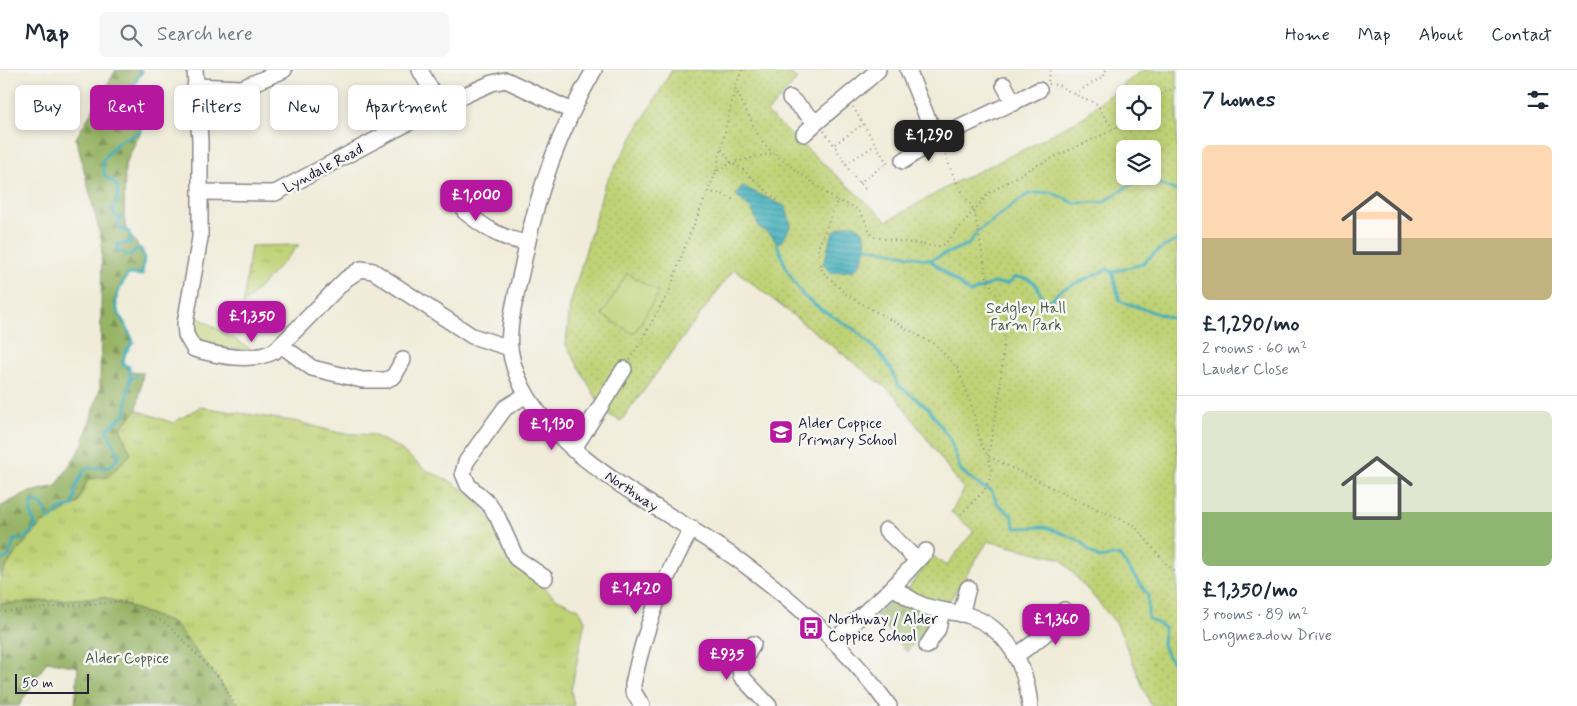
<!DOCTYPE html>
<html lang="en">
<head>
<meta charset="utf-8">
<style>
  body { margin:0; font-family:Mynerve,sans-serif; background:#f6f6f7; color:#1f2937; height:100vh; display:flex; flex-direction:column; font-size:19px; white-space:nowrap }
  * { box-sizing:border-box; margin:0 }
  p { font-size:16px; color:#747a83 }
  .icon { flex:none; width:28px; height:28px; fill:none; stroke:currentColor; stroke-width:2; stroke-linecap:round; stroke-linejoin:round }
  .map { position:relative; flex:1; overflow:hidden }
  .details { display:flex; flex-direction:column; background:#fff; width:400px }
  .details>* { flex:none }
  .banner { position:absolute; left:15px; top:15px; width:475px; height:45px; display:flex; gap:10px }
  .controls { position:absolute; left:1116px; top:15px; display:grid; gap:10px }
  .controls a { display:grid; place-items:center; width:45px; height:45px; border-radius:8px; background:#fff; box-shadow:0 2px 8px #0003; font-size:25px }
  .scale { position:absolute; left:15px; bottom:12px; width:74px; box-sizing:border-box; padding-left:5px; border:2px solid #22223b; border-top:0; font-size:14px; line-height:18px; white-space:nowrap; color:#22223b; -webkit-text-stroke:4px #f6f6f2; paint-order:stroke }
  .price { position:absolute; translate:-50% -42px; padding:0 11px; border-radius:10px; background:#b5179e; color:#fff; font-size:16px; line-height:32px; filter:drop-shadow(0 1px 2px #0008) }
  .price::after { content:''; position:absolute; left:50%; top:30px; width:15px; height:11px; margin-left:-8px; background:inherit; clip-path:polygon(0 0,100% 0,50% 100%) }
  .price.selected { background:#222; color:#fff }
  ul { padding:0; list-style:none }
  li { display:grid; align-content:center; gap:10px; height:265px; padding:0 25px }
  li+li { border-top:1px solid #e0e1e3 }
  li span { display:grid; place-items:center; height:155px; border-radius:8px; color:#555 }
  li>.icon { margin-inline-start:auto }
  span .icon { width:90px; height:90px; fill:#fffc; stroke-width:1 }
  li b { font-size:21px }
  h2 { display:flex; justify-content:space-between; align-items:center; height:60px; padding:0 25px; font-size:21px }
  .pill { padding:0 18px; border-radius:8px; background:#fff; box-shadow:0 2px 8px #0003; font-size:18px; line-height:45px }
  .pill.selected { background:#b5179e; color:#fff }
  header { display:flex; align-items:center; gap:30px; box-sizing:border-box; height:70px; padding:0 25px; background:#fff; border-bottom:1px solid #e0e1e3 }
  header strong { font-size:24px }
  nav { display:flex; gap:28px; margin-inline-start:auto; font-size:18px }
  .search { width:350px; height:45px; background:#f6f6f7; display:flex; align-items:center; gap:12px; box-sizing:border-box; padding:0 18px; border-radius:8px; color:#747a83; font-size:19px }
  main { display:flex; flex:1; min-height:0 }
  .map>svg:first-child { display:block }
  .grass { fill:url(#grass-tufts); stroke:#707a58 }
  .forest { fill:url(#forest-firs); stroke:#5c6b50 }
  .park { fill:url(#park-dots); stroke:#707a58; fill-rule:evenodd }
  .pitch { fill:#bfd275; stroke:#707a58 }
  .water { fill:url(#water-rules); stroke:#30687a }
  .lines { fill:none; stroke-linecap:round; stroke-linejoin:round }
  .stream { stroke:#3dadb9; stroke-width:3 }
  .minor-casing { stroke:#89878a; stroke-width:18 }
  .path { stroke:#89878a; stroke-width:2; stroke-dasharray:1 4; stroke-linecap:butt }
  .minor { stroke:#fff; stroke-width:15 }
  .labels { text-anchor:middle; stroke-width:5; stroke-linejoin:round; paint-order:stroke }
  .street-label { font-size:15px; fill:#22223b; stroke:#f6f6f2 }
  .park-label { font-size:15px; fill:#51574c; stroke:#f6f6f2 }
  .poi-label { font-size:15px; fill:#22223b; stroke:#f6f6f2; text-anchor:start }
</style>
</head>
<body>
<header>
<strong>Map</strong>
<div class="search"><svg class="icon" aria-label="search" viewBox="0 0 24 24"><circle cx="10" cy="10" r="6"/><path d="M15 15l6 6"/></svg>Search here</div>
<nav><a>Home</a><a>Map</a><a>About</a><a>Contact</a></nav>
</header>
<main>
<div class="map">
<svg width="1177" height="636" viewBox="0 0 1177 636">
  <defs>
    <pattern id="grass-tufts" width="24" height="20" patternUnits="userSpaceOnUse" patternTransform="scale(1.25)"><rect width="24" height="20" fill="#bfd275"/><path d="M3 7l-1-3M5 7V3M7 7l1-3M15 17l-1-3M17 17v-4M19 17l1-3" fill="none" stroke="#a4b466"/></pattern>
    <pattern id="forest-firs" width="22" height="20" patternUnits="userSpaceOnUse" patternTransform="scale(1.25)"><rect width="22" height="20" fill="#97b466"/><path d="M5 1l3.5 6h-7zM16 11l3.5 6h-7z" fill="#7b9255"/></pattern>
    <pattern id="park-dots" width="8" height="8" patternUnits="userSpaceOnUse" patternTransform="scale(1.25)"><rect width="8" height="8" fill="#bfd275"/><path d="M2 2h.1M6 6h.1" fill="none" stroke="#a4b466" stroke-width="1.8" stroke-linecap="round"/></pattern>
    <pattern id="water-rules" width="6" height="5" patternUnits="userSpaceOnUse" patternTransform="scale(1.25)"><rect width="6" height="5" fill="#3dadb9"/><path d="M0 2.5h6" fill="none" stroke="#338c98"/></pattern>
  </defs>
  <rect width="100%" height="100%" fill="#f6f6f2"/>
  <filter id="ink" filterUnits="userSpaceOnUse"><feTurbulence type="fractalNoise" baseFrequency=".02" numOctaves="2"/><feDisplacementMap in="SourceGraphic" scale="10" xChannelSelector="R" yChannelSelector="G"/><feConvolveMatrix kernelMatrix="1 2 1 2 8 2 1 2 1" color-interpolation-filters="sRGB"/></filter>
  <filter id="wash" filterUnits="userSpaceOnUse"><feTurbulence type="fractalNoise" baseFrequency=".0096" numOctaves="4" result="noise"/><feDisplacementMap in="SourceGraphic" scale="20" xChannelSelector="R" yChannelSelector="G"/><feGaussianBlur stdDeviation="1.12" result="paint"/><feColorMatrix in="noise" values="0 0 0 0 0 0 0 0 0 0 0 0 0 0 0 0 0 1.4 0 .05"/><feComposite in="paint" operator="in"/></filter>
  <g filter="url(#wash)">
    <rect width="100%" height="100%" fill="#f0ecd9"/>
    <!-- grass -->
    <g class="grass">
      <path d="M299 175 243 235 251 176Z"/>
      <path d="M194 245 254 281 197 275 191 258Z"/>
      <path d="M200 337 299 352 339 363 373 365 399 378 424 399 450 411 472 426 493 453 507 483 555 528 579 539 585 551 571 621 574 636H238L175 554 104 527 0 534V507L14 485 42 453 78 433 88 408 108 407 120 358 137 340 173 353Z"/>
    </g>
    <!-- forest -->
    <g class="forest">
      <path d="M116 0H142L143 2 128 23 124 20 120 25 123 33 138 38 141 61 125 95 124 147 126 159 145 186 142 203 128 204C104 240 122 240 133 272L125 284 124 294 130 302 143 303 137 340 120 358 131 384 108 407 88 409 78 433 42 453 14 485 0 507V437L26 423 56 416 82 376 100 319 102 172 76 68Z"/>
      <path d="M104 527 175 554 238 636H75L78 597 47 591 19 636H0V534Z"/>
      <path d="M895 527C909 534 925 539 933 553L907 582 875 545Z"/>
    </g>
    <!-- park -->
    <path class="park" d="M672 0H786L797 9 767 43 887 151 956 112 1029 77 1085 46 1096 35 1143 0H1177V636H1151L1117 554 1061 489 988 471 947 535 923 528 908 519 933 486 946 496 974 461 951 442 964 420 895 325 734 199 621 351 605 343 566 275 570 235 605 114ZM1125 24H1152V51H1125ZM1125 79H1152V106H1125Z"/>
    <!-- pitch -->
    <path class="pitch" d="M627 203 659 222 634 264 602 245Z"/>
    <!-- water -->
    <g class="water">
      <path d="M742 116 786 137 791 155 784 169 777 174 772 166 759 157 752 140 736 125Z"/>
      <path d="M852 154C855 156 860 157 862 160 870 171 864 193 854 200L831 203 823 194C832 175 825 158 852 154Z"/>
    </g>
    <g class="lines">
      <!-- stream -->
      <g class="stream">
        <path d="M777 174 787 200 803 226 822 240 857 261 879 283 892 300 897 314 928 338 950 369 961 401 982 417 991 420 997 433 1012 446 1015 458 1045 457 1067 465 1082 472 1088 480 1099 488 1119 485 1148 525V548L1164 557 1163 575 1168 587 1177 595"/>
        <path d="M866 177 930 190 970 223 993 213 1007 214 1015 207C1044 209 1033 221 1047 231L1053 229 1059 221 1108 199 1112 202 1120 231 1177 250"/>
        <path d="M930 190 969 174 977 162 1028 124 1051 122 1074 133 1104 132 1142 107 1177 121"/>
        <path d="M1112 202 1142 194 1160 179 1177 170"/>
        <path d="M130 309 137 305"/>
        <path d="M0 491 9 486 14 470 25 468 36 456 31 445V436L36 432C45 436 46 441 48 449H52L58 440 72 436 75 428V418L85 399C101 395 110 404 119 385L106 360 125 344 130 309 129 297 122 294 125 283 133 272C121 239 104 241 128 204L142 205 144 187 141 179H136L130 186 117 180 118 174 131 173 129 162 119 158 120 147 115 145 112 138 118 134 117 115 105 106 102 91 117 73 141 61 140 48 136 39 118 34V24L123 18 128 22 136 12 141 0"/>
      </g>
    </g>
  </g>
  <g filter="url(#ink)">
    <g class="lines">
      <defs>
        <g id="minor">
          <path d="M195 0 200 70V168L185 254 186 265 194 279C219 286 251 293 275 281L346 209 361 199 373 201 472 266 510 278"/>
          <path d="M420 0 440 36"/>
          <path d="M594 0C560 59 537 123 524 189 519 215 507 254 510 279 525 380 667 437 741 492 796 532 849 580 889 636"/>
          <path d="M908 0 927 47 938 68 1039 20"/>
          <path d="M1004 15 1014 33"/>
          <path d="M195 16 242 18 284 0"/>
          <path d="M790 28 816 52"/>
          <path d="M804 64C827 41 854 23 878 0"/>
          <path d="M903 91 938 68"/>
          <path d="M201 122 275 123 440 36 492 13 506 10 572 41"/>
          <path d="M465 142C487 159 500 168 527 173"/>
          <path d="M281 275 312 298 362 310H386L394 306 403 290"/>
          <path d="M526 325 505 338 466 392 463 403 468 415 488 433 497 446 516 488 545 508"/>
          <path d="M573 380 624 299"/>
          <path d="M886 460 917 490"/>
          <path d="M893 517C902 523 912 531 922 535 936 541 952 541 967 545 1008 558 1026 595 1030 636"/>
          <path d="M961 544 968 518"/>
          <path d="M833 571 893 517 926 481"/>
          <path d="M753 574 740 598 741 606 769 636"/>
          <path d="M927 576 938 559 942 540"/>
          <path d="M1016 586C1035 571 1053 562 1064 540"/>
          <path d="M642 636 633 621V614C645 557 663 508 692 458"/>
        </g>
      </defs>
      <!-- minor casing -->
      <use href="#minor" class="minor-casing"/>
      <!-- path -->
      <g class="path">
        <path d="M742 0 735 18 761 71 773 83"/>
        <path d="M1106 0 1104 6 1074 24 1097 34 1113 60 1125 51"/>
        <path d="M1048 11 1051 0"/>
        <path d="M1049 14 1058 15 1074 24"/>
        <path d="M1152 29 1177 16"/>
        <path d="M853 37 887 93H891"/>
        <path d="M824 61C840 80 848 106 868 121"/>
        <path d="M835 74 862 55"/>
        <path d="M722 79 731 93 740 97 778 131"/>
        <path d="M943 80 956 112 974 140 987 208 1006 243 1000 321 988 386 992 402 984 421 958 447"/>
        <path d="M846 94 875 75"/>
        <path d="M716 101 735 18"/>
        <path d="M859 113 887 93"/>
        <path d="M708 122 722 124 734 130"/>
        <path d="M837 131C843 133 852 135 857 139 866 146 866 159 874 167L937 177 945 174 989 123 1031 98 1113 60"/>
        <path d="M630 290 669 222 686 174 716 102 731 93 773 83 837 131 818 178 822 201 848 226 936 275 958 299 973 340 981 374 988 386 1083 433 1134 455 1169 497 1177 503"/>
        <path d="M0 542 124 531 167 554 220 608 236 636"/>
      </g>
      <!-- minor -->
      <use href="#minor" class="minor"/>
    </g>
  </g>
  <!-- icons -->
  <defs>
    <symbol id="school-square" viewBox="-11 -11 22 22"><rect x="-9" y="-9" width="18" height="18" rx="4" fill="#b5179e" stroke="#f6f6f2"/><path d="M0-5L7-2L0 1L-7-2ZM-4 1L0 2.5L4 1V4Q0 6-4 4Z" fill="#fff"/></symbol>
    <symbol id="bus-square" viewBox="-11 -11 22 22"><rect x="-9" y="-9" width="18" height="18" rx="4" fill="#b5179e" stroke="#f6f6f2"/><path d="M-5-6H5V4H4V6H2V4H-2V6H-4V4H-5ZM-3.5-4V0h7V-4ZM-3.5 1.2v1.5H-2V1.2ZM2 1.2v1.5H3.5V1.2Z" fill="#fff"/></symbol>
  </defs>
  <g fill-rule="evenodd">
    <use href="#school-square" x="767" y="348" width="28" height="28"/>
    <use href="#bus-square" x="797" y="544" width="28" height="28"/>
  </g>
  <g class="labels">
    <!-- street labels -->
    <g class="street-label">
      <text transform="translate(323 98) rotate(-28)" y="5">Lyndale Road</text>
      <text transform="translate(632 421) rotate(34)" y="5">Northway</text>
    </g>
    <!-- park labels -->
    <g class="park-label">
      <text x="1026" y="243">Sedgley Hall<tspan x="1026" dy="17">Farm Park</tspan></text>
      <text x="127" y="593">Alder Coppice</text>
    </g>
    <!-- poi labels -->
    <g class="poi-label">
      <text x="798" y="358">Alder Coppice<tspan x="798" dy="17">Primary School</tspan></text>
      <text x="828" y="554">Northway / Alder<tspan x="828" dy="17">Coppice School</tspan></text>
    </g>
  </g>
</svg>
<div class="controls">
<a><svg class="icon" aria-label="locate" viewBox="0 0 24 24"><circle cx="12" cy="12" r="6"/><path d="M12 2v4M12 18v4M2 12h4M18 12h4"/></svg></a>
<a><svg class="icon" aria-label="layers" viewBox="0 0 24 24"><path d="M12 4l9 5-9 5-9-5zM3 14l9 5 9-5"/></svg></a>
</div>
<div class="scale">50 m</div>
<b class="price selected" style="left:929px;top:92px">£1,290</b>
<b class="price" style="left:476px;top:152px">£1,000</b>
<b class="price" style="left:252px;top:273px">£1,350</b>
<b class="price" style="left:552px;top:381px">£1,130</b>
<b class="price" style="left:636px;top:545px">£1,420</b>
<b class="price" style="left:1056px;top:576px">£1,360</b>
<b class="price" style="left:727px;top:611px">£935</b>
<div class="banner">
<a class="pill">Buy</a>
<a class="pill selected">Rent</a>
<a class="pill">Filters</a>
<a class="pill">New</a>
<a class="pill">Apartment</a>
</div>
</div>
<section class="details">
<h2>7 homes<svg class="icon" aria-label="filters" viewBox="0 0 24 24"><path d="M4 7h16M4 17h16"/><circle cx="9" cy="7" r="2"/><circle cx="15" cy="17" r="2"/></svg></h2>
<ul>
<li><span style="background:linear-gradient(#ffd9b3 60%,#c2b280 0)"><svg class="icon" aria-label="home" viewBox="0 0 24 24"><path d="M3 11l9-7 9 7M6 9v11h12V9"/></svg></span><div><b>£1,290/mo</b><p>2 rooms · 60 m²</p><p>Lauder Close</p></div></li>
<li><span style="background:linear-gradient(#dfe7d0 65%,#8fb573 0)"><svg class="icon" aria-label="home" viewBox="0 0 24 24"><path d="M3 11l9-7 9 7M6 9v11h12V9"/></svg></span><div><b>£1,350/mo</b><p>3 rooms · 89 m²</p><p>Longmeadow Drive</p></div></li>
</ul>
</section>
</main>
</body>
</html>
